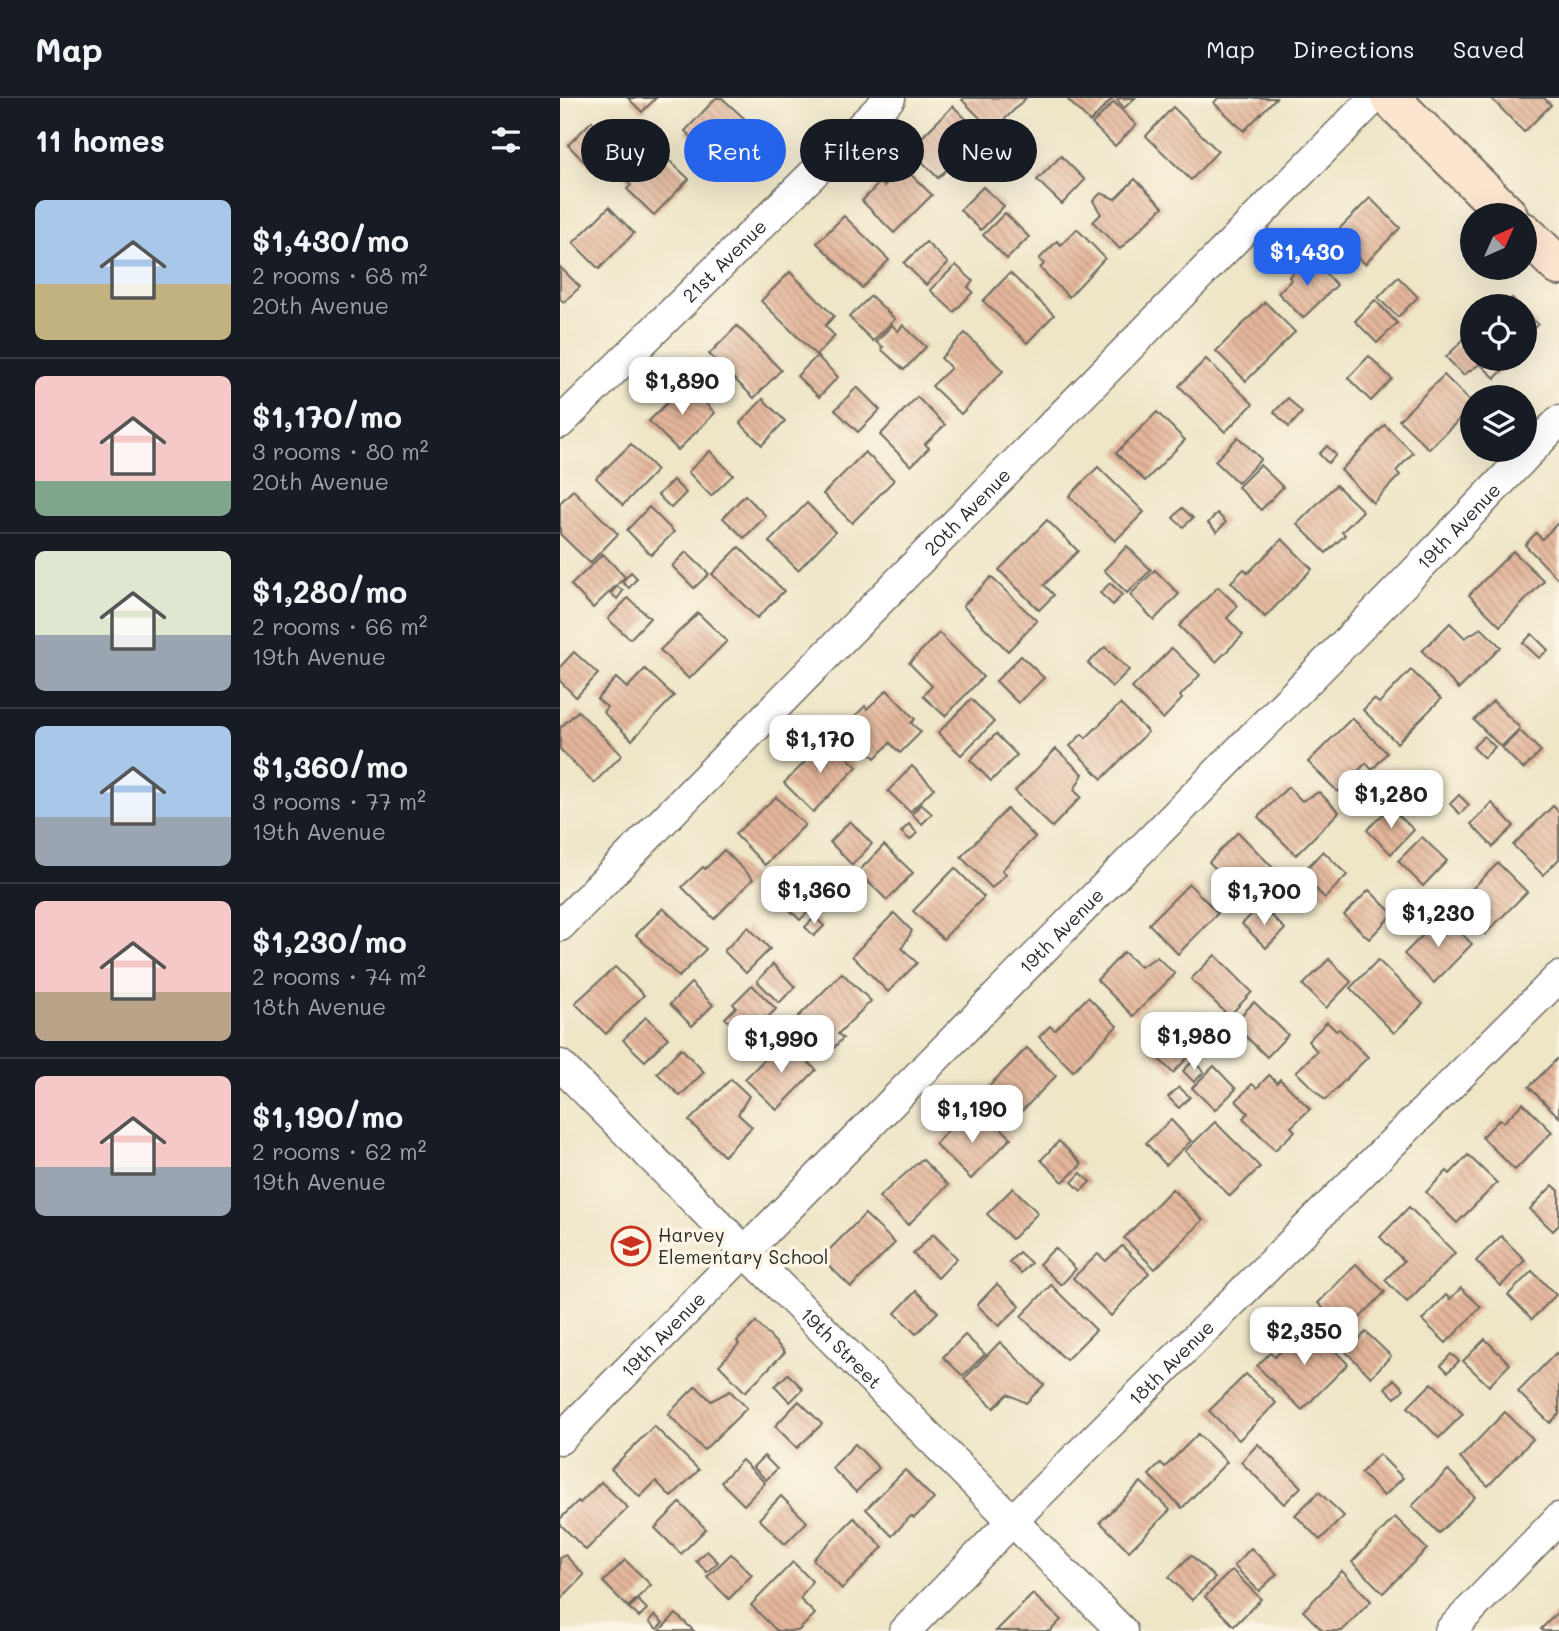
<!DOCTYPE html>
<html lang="en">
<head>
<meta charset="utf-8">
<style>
  body { margin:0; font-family:Mali,sans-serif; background:#242831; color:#f1f3f6; height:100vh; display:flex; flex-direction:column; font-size:26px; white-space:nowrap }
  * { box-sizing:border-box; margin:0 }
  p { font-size:23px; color:#9ea1a6 }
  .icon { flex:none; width:38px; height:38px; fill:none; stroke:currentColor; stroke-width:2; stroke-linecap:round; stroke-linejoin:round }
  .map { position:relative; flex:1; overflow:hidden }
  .details { display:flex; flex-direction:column; background:#171b24; width:560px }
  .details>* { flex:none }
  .guide { position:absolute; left:21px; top:21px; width:665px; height:63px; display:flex; gap:14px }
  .needle { width:46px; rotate:45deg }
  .fabs { position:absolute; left:900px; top:105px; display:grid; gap:14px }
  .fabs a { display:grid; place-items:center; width:77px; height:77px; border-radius:50%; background:#171b24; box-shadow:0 7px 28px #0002; font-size:35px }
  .price { position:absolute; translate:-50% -60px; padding:0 16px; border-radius:14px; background:#fff; color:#222; font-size:23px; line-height:46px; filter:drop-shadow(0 2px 4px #0008) }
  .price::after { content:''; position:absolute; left:50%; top:42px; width:21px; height:16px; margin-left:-10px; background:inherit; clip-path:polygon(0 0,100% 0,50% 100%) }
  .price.on { background:#2563eb; color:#fff }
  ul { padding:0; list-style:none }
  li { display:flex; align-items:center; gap:21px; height:175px; padding:0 35px }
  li+li { border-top:2px solid #363941 }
  li span { display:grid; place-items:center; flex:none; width:196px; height:140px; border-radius:10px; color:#555 }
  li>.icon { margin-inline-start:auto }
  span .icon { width:84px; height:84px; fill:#fffc; stroke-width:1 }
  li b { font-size:30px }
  h2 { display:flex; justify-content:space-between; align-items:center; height:84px; padding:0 35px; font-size:30px }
  .chip { padding:0 24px; border-radius:32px; background:#171b24; box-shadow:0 7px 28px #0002; font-size:24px; line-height:63px }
  .chip.on { background:#2563eb; color:#fff }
  header { display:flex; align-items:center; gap:42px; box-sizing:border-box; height:98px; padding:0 35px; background:#171b24; border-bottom:2px solid #363941 }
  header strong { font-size:33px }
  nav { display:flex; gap:38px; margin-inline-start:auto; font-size:24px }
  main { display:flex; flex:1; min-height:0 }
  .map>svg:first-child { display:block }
  .building { fill:url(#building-back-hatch) }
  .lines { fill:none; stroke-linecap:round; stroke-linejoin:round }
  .street-casing { stroke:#706c62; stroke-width:33 }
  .secondary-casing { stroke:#706c62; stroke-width:42 }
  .street { stroke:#fff; stroke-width:30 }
  .secondary { stroke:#fce5cf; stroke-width:38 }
  .labels { text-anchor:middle; stroke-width:7; stroke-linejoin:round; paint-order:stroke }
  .street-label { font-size:19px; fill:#2b2b2b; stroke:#fcf5e5 }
  .poi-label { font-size:19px; fill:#2b2b2b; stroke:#fcf5e5; text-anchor:start }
</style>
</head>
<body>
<header>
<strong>Map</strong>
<nav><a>Map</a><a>Directions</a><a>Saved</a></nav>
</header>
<main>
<section class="details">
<h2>11 homes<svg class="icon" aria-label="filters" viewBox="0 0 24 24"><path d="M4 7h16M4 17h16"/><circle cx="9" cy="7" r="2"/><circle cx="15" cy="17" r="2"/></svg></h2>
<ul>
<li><span style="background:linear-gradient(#a9c7e8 60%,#c2b280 0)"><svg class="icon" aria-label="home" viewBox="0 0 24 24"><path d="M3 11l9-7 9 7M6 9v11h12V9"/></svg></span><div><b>$1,430/mo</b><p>2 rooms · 68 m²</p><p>20th Avenue</p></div></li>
<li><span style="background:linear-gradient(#f6c9c9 75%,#7fa58c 0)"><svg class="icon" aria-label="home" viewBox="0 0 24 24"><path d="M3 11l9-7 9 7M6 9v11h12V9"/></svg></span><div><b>$1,170/mo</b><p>3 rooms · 80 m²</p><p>20th Avenue</p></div></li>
<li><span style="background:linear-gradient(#dfe7d0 60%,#9aa5b1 0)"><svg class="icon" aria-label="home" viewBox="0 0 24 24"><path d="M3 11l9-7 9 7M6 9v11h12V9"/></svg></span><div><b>$1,280/mo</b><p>2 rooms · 66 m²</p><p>19th Avenue</p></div></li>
<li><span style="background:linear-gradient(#a9c7e8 65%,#9aa5b1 0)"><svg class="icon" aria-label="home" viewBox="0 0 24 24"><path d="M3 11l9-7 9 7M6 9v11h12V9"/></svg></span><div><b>$1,360/mo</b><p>3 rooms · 77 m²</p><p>19th Avenue</p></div></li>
<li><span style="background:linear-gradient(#f6c9c9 65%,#b9a48a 0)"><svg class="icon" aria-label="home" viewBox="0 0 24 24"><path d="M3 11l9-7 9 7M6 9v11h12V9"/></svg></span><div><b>$1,230/mo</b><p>2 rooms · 74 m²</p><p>18th Avenue</p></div></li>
<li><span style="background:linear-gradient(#f6c9c9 65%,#9aa5b1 0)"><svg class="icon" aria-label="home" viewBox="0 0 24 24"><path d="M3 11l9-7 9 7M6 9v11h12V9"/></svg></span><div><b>$1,190/mo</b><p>2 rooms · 62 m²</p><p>19th Avenue</p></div></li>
</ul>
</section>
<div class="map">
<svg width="999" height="1533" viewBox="0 0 999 1533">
  <defs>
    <pattern id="building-back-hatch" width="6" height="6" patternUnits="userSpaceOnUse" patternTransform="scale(1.75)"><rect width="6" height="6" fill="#e5b79c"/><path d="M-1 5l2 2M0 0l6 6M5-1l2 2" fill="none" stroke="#ba957f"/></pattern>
  </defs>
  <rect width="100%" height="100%" fill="#fcf5e5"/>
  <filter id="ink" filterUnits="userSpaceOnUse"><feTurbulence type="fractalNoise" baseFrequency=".0143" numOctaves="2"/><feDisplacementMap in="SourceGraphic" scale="14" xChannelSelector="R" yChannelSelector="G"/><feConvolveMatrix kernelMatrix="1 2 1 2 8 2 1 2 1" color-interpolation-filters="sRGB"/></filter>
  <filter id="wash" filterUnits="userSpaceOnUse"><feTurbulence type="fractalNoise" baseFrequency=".00686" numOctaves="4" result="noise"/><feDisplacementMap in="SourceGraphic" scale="28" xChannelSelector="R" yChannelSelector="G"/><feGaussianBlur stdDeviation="1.57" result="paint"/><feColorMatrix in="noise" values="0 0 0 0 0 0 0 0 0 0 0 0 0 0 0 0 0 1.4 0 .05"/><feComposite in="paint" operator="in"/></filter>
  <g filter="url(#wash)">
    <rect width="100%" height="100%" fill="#efe6c8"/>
    <g id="blocks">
      <!-- building -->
      <g class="building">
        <path d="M68 0H96L82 14Z"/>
        <path d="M156 0H162L186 22 152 58 125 33Z"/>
        <path d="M405 0H466L433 33 402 2Z"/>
        <path d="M510 0H550L552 1 530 24 508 2Z"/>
        <path d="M560 0H575L564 10 557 2Z"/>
        <path d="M658 0H716L684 33 654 5Z"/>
        <path d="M931 0H984L991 7 964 34Z"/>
        <path d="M554 4 576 27 555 48 532 26Z"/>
        <path d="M393 8 422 37 378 80 350 51Z"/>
        <path d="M613 9 658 53 631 82 586 38Z"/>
        <path d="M32 23 56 48 32 72 8 47Z"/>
        <path d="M101 55 129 81 94 117 67 91 71 87 63 80 76 66 83 74Z"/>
        <path d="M501 58 525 82 502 106 477 82Z"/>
        <path d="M343 69 372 97 334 135 302 103 320 84 324 88Z"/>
        <path d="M575 81 603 109 560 151 533 124 541 116 533 103 541 95 555 101Z"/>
        <path d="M423 89 444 108 421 132 400 112Z"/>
        <path d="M810 100 840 130 805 166 774 136Z"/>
        <path d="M49 109 74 135 39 171 13 145Z"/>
        <path d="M445 115 469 139 447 161 423 137Z"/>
        <path d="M284 118 329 162 302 190 257 145Z"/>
        <path d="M517 131 545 160 509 199 480 170 484 166 479 161 497 143 501 147Z"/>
        <path d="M366 144 388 165 366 187 344 165Z"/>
        <path d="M749 159 777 187 743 220 718 195 731 182 729 179Z"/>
        <path d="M396 167 413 183 408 189 413 194 394 214 370 192Z"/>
        <path d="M0 169 20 189 4 204 0 201Z"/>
        <path d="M230 174 274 218 265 228 275 238 256 257 201 203Z"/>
        <path d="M450 175 494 217 467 245 423 203Z"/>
        <path d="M838 179 858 199 838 219 818 200Z"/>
        <path d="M311 198 335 221 313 243 289 219Z"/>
        <path d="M952 200 960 208H944Z"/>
        <path d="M815 202 837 225 817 245 795 223Z"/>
        <path d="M705 204 735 234 686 283 656 253Z"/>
        <path d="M964 213 978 226 964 240Z"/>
        <path d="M332 227 338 233 343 227 366 249 344 272 321 251 323 249 316 244Z"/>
        <path d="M177 228 221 272 194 300 149 256Z"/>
        <path d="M912 233V261H954L935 280 920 266 903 277 886 259Z"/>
        <path d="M405 235 443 273 401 316 372 288 391 270 381 260Z"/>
        <path d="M257 258 278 279 259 299 237 278Z"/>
        <path d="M809 258 832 281 811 303 788 280Z"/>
        <path d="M646 261 693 306 665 334 619 288Z"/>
        <path d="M884 277 912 305V309L869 351 839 322Z"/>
        <path d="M126 286 155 315 118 352 89 323Z"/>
        <path d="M297 289 320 312 298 334 275 312Z"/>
        <path d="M357 299 385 327 365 346 369 350 351 368 320 337Z"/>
        <path d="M728 300 742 315 729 329 714 314Z"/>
        <path d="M203 301 225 323 202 347 180 325Z"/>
        <path d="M597 314 625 342 585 383 556 355Z"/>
        <path d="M825 327 853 355 836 373 840 377 813 405 781 372Z"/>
        <path d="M678 339 701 361 678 385 655 363Z"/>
        <path d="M71 346 97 372 63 407 36 380Z"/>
        <path d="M767 348 776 357 768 365 759 356Z"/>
        <path d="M150 353 173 377 151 398 128 374Z"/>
        <path d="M305 354 334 382 292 425 263 396Z"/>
        <path d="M700 367 723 389 701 412 678 389Z"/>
        <path d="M538 369 584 414 555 443 509 398Z"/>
        <path d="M113 382 126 395 111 410 98 397Z"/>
        <path d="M776 387 803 413 782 434 785 437 766 455 737 426Z"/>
        <path d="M13 392 58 436 30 465 0 436V405Z"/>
        <path d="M185 397 206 418 184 440 163 420Z"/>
        <path d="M247 405 275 434 238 472 209 444Z"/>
        <path d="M89 409 114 434 91 457 67 432Z"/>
        <path d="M622 410 633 420 623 429 613 420Z"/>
        <path d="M657 415 666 424 657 434 648 425Z"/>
        <path d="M487 422 518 453 484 487 494 497 479 512 439 472Z"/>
        <path d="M999 424V482L965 447 976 435 982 441Z"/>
        <path d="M722 441 752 471 705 519 671 484 684 471 688 475Z"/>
        <path d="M567 448 591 472 567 495 544 472Z"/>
        <path d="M179 449 224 493 197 520 152 476Z"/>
        <path d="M953 453 984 483 940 528 909 497Z"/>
        <path d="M126 454 149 476 134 490 112 468Z"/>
        <path d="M43 456 65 479 33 510 11 487Z"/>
        <path d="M595 472 619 496 594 522 570 497Z"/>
        <path d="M71 474 77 480 69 490 62 484Z"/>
        <path d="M431 479 477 523 448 553 403 508Z"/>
        <path d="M550 485 562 497 553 507 540 495Z"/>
        <path d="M57 488 63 493 57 501 51 495Z"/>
        <path d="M658 489 678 508 667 520 683 537 656 564 619 528Z"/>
        <path d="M68 500 90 520 70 541 48 521Z"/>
        <path d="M138 515 167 543 129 581 100 552Z"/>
        <path d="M890 525 905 540 921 530 941 549 899 591 862 553Z"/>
        <path d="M379 535 423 579 385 618 363 598 372 588 349 565Z"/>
        <path d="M972 536 988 552 979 560 963 545Z"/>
        <path d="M545 549 569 572 552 589 528 565Z"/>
        <path d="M612 550 640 577 620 598 622 601 603 621 572 590Z"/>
        <path d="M14 554 38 576 16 599 0 583V569Z"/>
        <path d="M461 558 484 580 458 605 436 583Z"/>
        <path d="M85 571 114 598 72 642 43 614 47 609 37 601 56 580 67 590Z"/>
        <path d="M851 572 881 601 837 645 803 612 814 601 819 605Z"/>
        <path d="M327 592 355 621 351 625 361 634 340 655 330 645 315 660 284 629 305 608 307 611Z"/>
        <path d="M411 601 434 624 401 657 378 635Z"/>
        <path d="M933 603 960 630 941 649 914 622Z"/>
        <path d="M560 606 588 634 542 681 510 648 522 636 526 640Z"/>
        <path d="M18 613 62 657 34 685 0 651V630Z"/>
        <path d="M792 620 827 655 812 672 806 665 778 694 748 664Z"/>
        <path d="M960 633 981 653 963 671 942 650Z"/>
        <path d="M436 636 457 657 431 683 410 662Z"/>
        <path d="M924 638 935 649 924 660 913 649Z"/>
        <path d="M268 641 297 669 253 714 224 685Z"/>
        <path d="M496 651 523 676 514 692 521 699 492 729 455 693Z"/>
        <path d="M352 668 374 690 350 714 328 693Z"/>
        <path d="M728 689 742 703 759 694 779 714 736 757 698 719Z"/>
        <path d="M868 692 881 704 873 712 861 700Z"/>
        <path d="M899 697 909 707 900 716 890 706Z"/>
        <path d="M216 699 245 727 205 767 175 736Z"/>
        <path d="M932 705 954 728 933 749 911 726Z"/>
        <path d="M361 706 372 716 362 726 352 716Z"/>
        <path d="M993 708 999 714V761L983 777 953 747Z"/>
        <path d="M830 709 854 732 831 756 807 732Z"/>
        <path d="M447 711 475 739 442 772 446 776 432 790 401 759Z"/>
        <path d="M290 723 312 746 292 767 270 744Z"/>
        <path d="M349 726 357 735 350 742 341 734Z"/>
        <path d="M678 734 718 775 689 804 649 764Z"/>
        <path d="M862 739 887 763 863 788 838 763Z"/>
        <path d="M324 747 353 775 327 802 298 774Z"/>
        <path d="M164 752 193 781 154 821 122 789 143 769 145 771Z"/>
        <path d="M763 753 787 777 765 800 741 776Z"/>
        <path d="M938 765 967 794 925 836 896 807Z"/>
        <path d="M395 770 424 799 383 841 353 813Z"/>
        <path d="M239 773 264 797 240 822 215 797Z"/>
        <path d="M629 786 658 815 618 856 589 826Z"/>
        <path d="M809 792 833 816 809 841 784 817Z"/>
        <path d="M701 807 725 831 706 850 682 826Z"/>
        <path d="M103 810 146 851 119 879 76 837Z"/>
        <path d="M334 815 352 833 342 850 357 865 328 894 292 858Z"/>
        <path d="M883 817 912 846 874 885 844 856Z"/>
        <path d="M255 819 264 828 254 838 245 829Z"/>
        <path d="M188 829 210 851 186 875 164 853Z"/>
        <path d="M564 854 580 869 597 859 615 876 573 918 537 882Z"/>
        <path d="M655 857 692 894 669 918 631 881Z"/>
        <path d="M769 861 791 884 766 910 743 887Z"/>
        <path d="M818 862 863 906 834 935 790 890Z"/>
        <path d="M213 866 235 889 219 905 197 883Z"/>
        <path d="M55 869 84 897 46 936 15 905Z"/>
        <path d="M282 875 311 903 278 936 283 940 271 953 237 920Z"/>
        <path d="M131 885 153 907 132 928 110 906Z"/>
        <path d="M192 887 216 911 197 930 195 928 184 938 165 920 176 909 173 906Z"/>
        <path d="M528 899 557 928 513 973 479 939 490 928 495 932Z"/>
        <path d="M694 904 728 937 707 959 673 926Z"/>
        <path d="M86 919 108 940 85 963 63 942Z"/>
        <path d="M767 924 776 933 779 931 808 959 765 1002 736 974 757 953 748 943Z"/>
        <path d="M609 930 633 954 613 975 588 950Z"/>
        <path d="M225 941 256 972 217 1012 185 981Z"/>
        <path d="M121 950 144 974 120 998 97 975Z"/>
        <path d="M467 950 496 978 454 1021 425 992Z"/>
        <path d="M999 959V1019L969 989Z"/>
        <path d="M633 963 644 974 634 984 623 973Z"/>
        <path d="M654 968 676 991 655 1012 632 990Z"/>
        <path d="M709 977 717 985 720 981 750 1011 731 1029 735 1033 715 1052 683 1020 688 1015 676 1003 692 986 697 990Z"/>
        <path d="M171 981 189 998 178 1016 192 1029 164 1058 129 1023Z"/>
        <path d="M619 989 630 999 619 1010 608 999Z"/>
        <path d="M963 1005 992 1034 955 1072 922 1039 940 1021 944 1024Z"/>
        <path d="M402 1017 419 1033 434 1023 451 1040 411 1081 375 1046Z"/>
        <path d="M611 1022 631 1043 606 1067 586 1045Z"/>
        <path d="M655 1024 700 1069 670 1098 625 1053Z"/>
        <path d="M499 1043 522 1066 503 1084 481 1062Z"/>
        <path d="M908 1057 937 1085 897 1125 866 1094 887 1073 890 1076Z"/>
        <path d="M362 1061 388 1087 348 1127 319 1099Z"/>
        <path d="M521 1075 530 1084 521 1093 512 1084Z"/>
        <path d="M993 1087 999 1093V1127L993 1133 970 1111Z"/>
        <path d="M453 1090 478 1115 452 1141 427 1116Z"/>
        <path d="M612 1091 643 1122 595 1171 564 1140Z"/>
        <path d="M849 1109 895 1155 847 1204 825 1182 844 1163 820 1139Z"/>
        <path d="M305 1116 335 1145 291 1189 261 1160Z"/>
        <path d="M373 1136 397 1160 378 1180 353 1156Z"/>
        <path d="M941 1138 965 1162 941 1188 916 1163Z"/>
        <path d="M562 1148 589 1175 551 1218 513 1180 538 1156 546 1163Z"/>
        <path d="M495 1150 516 1171 501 1187 479 1166Z"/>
        <path d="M459 1154 471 1165 461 1175 449 1164Z"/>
        <path d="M796 1166 825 1194 787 1233 758 1205Z"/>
        <path d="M972 1173 996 1197 972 1221 948 1197Z"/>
        <path d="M437 1186 460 1208 439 1228 417 1207Z"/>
        <path d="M491 1187 536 1232 506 1262 461 1218Z"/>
        <path d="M901 1190 921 1209 886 1245 862 1222 886 1197 890 1201Z"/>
        <path d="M356 1193 378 1214 356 1236 335 1215Z"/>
        <path d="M196 1224 225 1254 185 1294 159 1267 179 1246 177 1243Z"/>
        <path d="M748 1226 788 1266 742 1312 697 1268 710 1255 715 1259Z"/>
        <path d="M806 1234 831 1258 811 1279 786 1254Z"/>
        <path d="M405 1237 425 1256 403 1278 383 1259Z"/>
        <path d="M925 1241 950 1266 929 1288 903 1263Z"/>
        <path d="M440 1244 484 1287 466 1305 448 1296 434 1310 404 1281Z"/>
        <path d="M996 1255 999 1258V1316L990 1325 958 1294Z"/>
        <path d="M891 1256 899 1263 888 1274 881 1267Z"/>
        <path d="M228 1276 243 1291 230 1304 215 1288Z"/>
        <path d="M686 1276 716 1305 679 1342 649 1313Z"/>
        <path d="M834 1281 844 1291 835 1300 825 1290Z"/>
        <path d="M872 1285 903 1316 879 1340 848 1309Z"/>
        <path d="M136 1288 151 1303 170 1293 187 1310 144 1352 108 1316Z"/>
        <path d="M239 1303 262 1326 237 1350 215 1328Z"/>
        <path d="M945 1314 973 1341 928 1388 900 1360Z"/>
        <path d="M94 1328 139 1372 111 1399 96 1383 80 1399 51 1371Z"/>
        <path d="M638 1336 667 1364 622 1410 589 1377 601 1365 605 1369Z"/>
        <path d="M295 1346 319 1370 296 1394 272 1370Z"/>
        <path d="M698 1346 741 1389 724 1406 681 1364Z"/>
        <path d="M819 1356 843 1380 824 1398 801 1375Z"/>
        <path d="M204 1358 217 1371 206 1382 193 1369Z"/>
        <path d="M182 1362 205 1385 184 1407 161 1384Z"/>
        <path d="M345 1372 374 1401 354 1420 351 1418 332 1438 306 1411Z"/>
        <path d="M888 1372 915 1399 879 1435 852 1408Z"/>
        <path d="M41 1384 68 1410 26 1452 0 1426V1421L18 1403 20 1405Z"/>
        <path d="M581 1384 610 1412 569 1453 540 1424Z"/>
        <path d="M759 1394 784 1418 760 1442 735 1417Z"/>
        <path d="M221 1398 247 1424 225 1446 199 1421Z"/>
        <path d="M120 1405 146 1431 121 1456 95 1430Z"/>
        <path d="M835 1419 867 1451 823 1495 792 1464Z"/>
        <path d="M294 1420 323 1449 282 1491 253 1461Z"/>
        <path d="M691 1450 717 1476 699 1493 674 1468Z"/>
        <path d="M147 1453 158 1464 147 1474 136 1463Z"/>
        <path d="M171 1456 192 1477 169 1501 147 1479Z"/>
        <path d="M5 1457 24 1477 0 1502V1460Z"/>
        <path d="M631 1457 655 1480 632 1502 609 1479Z"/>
        <path d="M65 1462 91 1487 68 1509 43 1484Z"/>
        <path d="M233 1464 252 1483 240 1501 255 1516 238 1533H217L191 1507Z"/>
        <path d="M672 1472 701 1501 674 1528 645 1499Z"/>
        <path d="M782 1473 811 1503 782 1533H763L743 1513Z"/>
        <path d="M473 1496 501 1522 490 1533H436Z"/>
        <path d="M78 1502 87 1511 79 1519 69 1510Z"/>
        <path d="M999 1513V1533H983L981 1531Z"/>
        <path d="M116 1516 134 1533H99Z"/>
        <path d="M95 1517 103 1525 97 1531 89 1524Z"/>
      </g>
    </g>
  </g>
  <g filter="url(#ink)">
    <use href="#blocks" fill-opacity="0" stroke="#706c62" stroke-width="2"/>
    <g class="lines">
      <defs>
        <g id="street">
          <path id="s1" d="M0 325 330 0"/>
          <path id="s2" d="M0 828 814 0"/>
          <path id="s3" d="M0 967 562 1533"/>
          <path id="s4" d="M0 1341 847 482 999 323"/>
          <path id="s5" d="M345 1533 452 1423 999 879"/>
          <path d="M890 1533 999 1420"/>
        </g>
        <g id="secondary">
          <path d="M830 0 948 117"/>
          <path d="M964 134 999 168"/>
        </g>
      </defs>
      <!-- street casing -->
      <use href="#street" class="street-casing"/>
      <!-- secondary casing -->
      <use href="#secondary" class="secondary-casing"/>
      <!-- street -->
      <use href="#street" class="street"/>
      <!-- secondary -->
      <use href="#secondary" class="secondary"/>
    </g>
  </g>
  <!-- icons -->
  <defs>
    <symbol id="school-ring" viewBox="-11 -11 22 22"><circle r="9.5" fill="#fcf5e5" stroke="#c8321e" stroke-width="1.5"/><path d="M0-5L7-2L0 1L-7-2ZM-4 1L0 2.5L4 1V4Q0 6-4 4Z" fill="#c8321e"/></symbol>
  </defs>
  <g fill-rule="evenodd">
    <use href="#school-ring" x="49" y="1126" width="44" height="44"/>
  </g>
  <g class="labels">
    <!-- street labels -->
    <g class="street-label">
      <text dy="7" stroke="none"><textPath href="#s1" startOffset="231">21st Avenue</textPath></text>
      <text dy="7" stroke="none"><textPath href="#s2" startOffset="581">20th Avenue</textPath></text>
      <text dy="7" stroke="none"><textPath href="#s4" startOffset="1281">19th Avenue</textPath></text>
      <text dy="7" stroke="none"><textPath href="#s4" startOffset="714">19th Avenue</textPath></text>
      <text dy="7" stroke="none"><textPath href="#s4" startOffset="147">19th Avenue</textPath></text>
      <text dy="7" stroke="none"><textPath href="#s3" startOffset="399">19th Street</textPath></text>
      <text dy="7" stroke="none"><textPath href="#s5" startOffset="378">18th Avenue</textPath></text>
    </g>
    <!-- poi labels -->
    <g class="poi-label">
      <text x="98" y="1144">Harvey<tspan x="98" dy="22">Elementary School</tspan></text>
    </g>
  </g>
</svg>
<div class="fabs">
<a><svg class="needle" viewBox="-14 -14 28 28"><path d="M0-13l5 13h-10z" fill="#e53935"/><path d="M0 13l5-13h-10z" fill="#9ea1a6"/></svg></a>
<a><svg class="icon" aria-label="locate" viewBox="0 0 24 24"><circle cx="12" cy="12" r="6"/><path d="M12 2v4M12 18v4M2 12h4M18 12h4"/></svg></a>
<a><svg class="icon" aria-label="layers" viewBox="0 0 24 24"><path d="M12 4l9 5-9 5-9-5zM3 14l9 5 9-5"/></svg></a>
</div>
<b class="price on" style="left:747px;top:190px">$1,430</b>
<b class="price" style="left:122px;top:319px">$1,890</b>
<b class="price" style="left:260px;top:677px">$1,170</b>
<b class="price" style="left:831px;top:732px">$1,280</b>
<b class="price" style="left:254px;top:828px">$1,360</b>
<b class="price" style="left:704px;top:829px">$1,700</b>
<b class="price" style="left:878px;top:851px">$1,230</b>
<b class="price" style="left:634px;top:974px">$1,980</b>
<b class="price" style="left:221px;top:977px">$1,990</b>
<b class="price" style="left:412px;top:1047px">$1,190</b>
<b class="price" style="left:744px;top:1269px">$2,350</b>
<div class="guide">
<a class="chip">Buy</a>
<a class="chip on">Rent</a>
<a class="chip">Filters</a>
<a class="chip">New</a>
</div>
</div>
</main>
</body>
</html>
